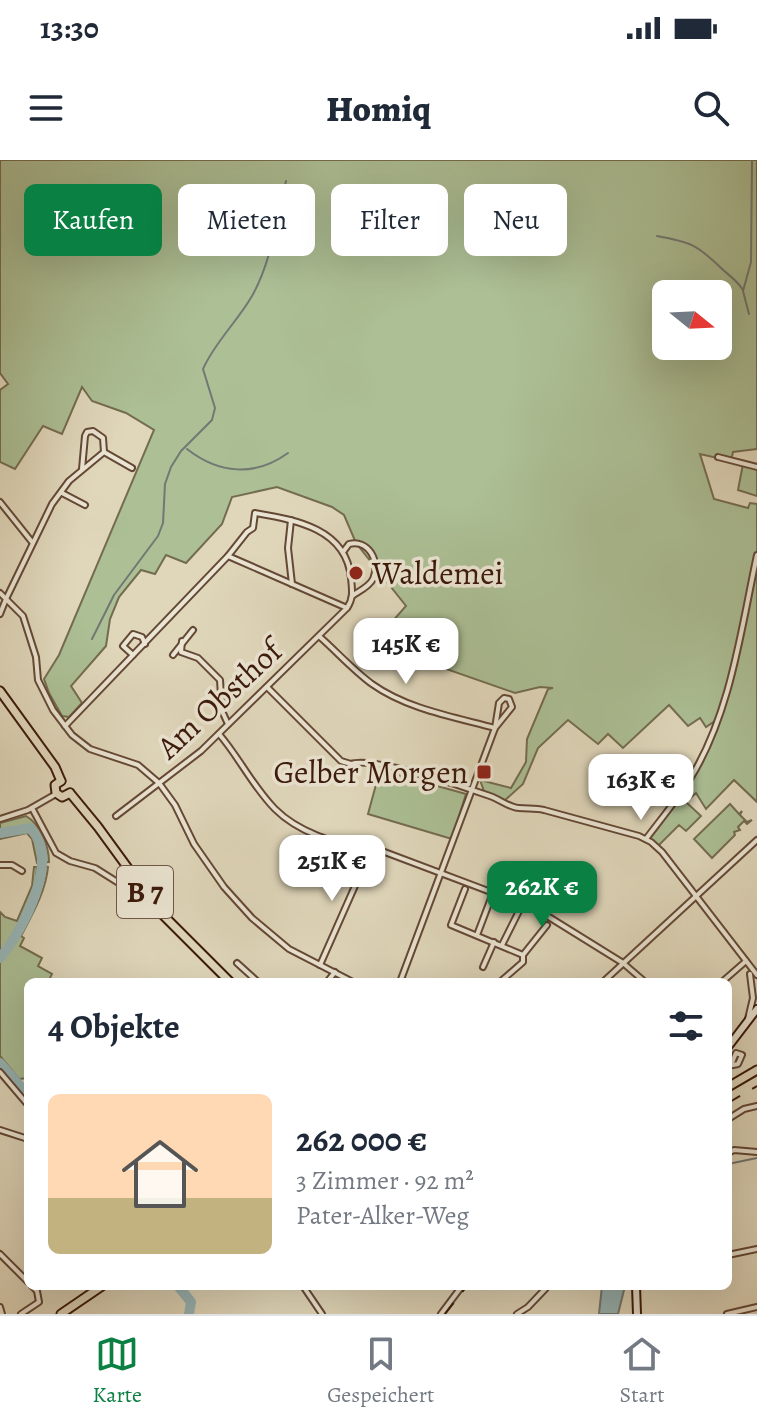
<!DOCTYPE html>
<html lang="de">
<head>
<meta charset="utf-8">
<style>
  body { margin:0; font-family:Alegreya,serif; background:#f6f6f7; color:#1f2937; height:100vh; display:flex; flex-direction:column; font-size:30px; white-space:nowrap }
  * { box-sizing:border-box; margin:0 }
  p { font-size:26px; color:#747a83 }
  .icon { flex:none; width:44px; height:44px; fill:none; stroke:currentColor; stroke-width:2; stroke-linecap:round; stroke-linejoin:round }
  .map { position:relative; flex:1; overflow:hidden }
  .side { position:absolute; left:24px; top:818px; width:708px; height:312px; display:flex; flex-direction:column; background:#fff; border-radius:12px; box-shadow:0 8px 32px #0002 }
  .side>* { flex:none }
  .guide { position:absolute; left:24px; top:24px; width:710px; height:72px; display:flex; gap:16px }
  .needle { width:52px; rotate:108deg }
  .tools { position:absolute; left:652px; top:120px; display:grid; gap:16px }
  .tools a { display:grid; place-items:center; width:80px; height:80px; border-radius:12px; background:#fff; box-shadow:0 8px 32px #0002; font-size:40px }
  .price { position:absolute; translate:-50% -68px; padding:0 18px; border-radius:16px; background:#fff; color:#222; font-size:26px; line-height:52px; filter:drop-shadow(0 2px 4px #0008) }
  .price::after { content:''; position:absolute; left:50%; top:48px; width:24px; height:18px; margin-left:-12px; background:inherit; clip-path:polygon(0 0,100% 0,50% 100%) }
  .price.current { background:#0b8043; color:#fff }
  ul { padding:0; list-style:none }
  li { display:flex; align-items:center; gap:24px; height:200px; padding:0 24px }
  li+li { border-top:2px solid #e0e1e3 }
  li span { display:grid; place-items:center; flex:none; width:224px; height:160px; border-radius:12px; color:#555 }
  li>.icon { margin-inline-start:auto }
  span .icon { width:96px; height:96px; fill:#fffc; stroke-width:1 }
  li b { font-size:34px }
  h2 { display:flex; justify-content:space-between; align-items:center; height:96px; padding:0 24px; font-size:34px }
  .chip { padding:0 28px; border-radius:12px; background:#fff; box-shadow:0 8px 32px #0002; font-size:28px; line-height:72px }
  .chip.current { background:#0b8043; color:#fff }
  .status { display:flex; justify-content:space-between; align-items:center; height:56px; padding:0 40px; background:#fff; direction:ltr }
  .status svg { height:22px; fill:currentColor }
  header { display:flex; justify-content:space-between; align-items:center; height:104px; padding:0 24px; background:#fff; font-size:36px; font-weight:800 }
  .dock { display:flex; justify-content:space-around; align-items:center; height:112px; border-top:2px solid #e0e1e3; background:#fff; font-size:22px; color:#747a83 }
  .dock a { display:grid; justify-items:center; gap:4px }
  .dock .current { color:#0b8043 }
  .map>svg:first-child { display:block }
  .green { fill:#acbf95; stroke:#746c50; stroke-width:2; fill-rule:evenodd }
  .water { fill:#97b7b9; stroke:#727873; stroke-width:2 }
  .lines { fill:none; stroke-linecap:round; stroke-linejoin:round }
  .stream { stroke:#727873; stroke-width:2 }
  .river { stroke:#97b7b9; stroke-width:10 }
  .street-casing { stroke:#644836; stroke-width:8 }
  .secondary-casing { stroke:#3b190a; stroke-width:10 }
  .primary-casing { stroke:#3b190a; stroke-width:11 }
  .street { stroke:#ebe5d3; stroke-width:4 }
  .secondary { stroke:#ebe5d3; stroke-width:6 }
  .primary { stroke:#e0d7bb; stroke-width:7 }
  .rail { stroke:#3b190a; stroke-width:2; stroke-dasharray:14 14; stroke-linecap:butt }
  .poi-dot { fill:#8f2418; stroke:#ebe5d3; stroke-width:3 }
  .labels { text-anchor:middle; stroke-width:7; stroke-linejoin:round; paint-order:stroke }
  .shield { fill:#ebe5d3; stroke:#705646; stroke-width:2 }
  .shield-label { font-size:30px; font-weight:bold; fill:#3b190a }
  .poi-label { font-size:32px; fill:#3b190a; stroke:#ebe5d3; text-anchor:start }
  .street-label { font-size:32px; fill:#3b190a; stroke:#ebe5d3 }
</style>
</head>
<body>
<div class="status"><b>13:30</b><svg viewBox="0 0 49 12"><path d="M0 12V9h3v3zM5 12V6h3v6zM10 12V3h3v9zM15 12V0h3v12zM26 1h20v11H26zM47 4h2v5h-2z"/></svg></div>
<header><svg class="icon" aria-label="menu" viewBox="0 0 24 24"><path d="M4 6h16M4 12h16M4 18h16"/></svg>Homiq<svg class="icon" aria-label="search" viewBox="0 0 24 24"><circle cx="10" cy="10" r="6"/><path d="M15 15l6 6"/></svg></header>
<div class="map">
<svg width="757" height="1154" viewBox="0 0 757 1154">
  <rect width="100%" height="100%" fill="#e0d7bb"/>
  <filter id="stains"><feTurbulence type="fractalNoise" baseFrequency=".0025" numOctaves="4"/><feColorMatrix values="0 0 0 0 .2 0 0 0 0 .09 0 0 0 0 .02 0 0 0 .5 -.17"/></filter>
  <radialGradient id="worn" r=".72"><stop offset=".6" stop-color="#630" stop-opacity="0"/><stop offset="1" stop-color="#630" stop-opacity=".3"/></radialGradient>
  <!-- green -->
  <g class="green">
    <path d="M0 0H757V289L733 292 731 301 700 294 714 339 748 348 750 343 757 344V642L734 620 706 649 696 633 686 642 701 656 686 671 679 665 657 687 646 679C673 642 704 606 715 561L706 567 700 558 688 566 669 545 623 588 608 574 598 584 568 560 538 588 523 624 503 642 485 634 480 620 511 628 526 602 527 579 548 529 553 528 540 527 515 533 409 496 390 464 406 446 356 383 344 355 332 347 277 327 232 337 222 364 186 403 166 395 155 414 141 410 119 437 110 459 106 486 71 526 82 543 69 557 62 556 49 533 44 519 59 495 154 270 126 253 92 241 82 227 62 274 43 266 15 309 0 302V230L8 224 0 213ZM666 134H718V186H666Z"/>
    <path d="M743 304 757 307V336L738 330Z"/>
    <path d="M380 610 466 634 452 679 368 654Z"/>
    <path d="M730 644 739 654 742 651 740 655 747 662 752 660 747 664 744 661 738 667 740 670 734 672 735 675 712 698 694 679Z"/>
    <path d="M26 656C40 664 49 686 49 702L37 703 32 679 27 673 0 679V663Z"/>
    <path d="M44 706 48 707C46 731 32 755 21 776L24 778 20 786 42 798 38 806 52 814 48 822H28V918L19 919 0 896V803L14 784 31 753 40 731Z"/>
    <path d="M34 707H37C36 738 19 769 0 793V752L5 757 17 761 32 726Z"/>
  </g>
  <!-- water -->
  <path class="water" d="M602 1126H625L618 1154H599Z"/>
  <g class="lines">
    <!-- stream -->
    <g class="stream">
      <path d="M657 76C690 82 696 84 720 107 729 116 736 119 743 130"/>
      <path d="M749 154 743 131 751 102 752 0"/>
      <path d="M187 289C219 314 255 317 288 293"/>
      <path d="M92 479 114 435 158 376 163 363 165 324 171 307 181 291 212 260 215 248 203 209C215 182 237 162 252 136 271 103 277 58 286 21"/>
      <path d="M728 1004 757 998"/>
    </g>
    <!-- river -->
    <g class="river">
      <path d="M0 673 30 668C62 699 22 771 0 798"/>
      <path d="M0 903 28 935"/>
      <path d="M178 1126 191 1142 189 1154"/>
    </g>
    <defs>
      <g id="street">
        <path d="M104 292 132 308"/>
        <path d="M718 297 757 307"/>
        <path d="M82 309 85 276 87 272 93 271 103 278 104 292 69 321 52 344 6 439 23 456 36 497 38 520 53 550 72 575 90 589 138 605 159 623 175 645 194 684 224 727 252 758 289 789 353 822"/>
        <path d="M62 333 85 345"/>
        <path d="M0 342 32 382"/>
        <path d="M255 353C295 360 346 368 351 418 352 429 354 438 347 448L228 396 247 372 253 368Z"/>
        <path d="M291 360 288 388 292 424"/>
        <path d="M343 392 349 384C368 379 381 401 373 419 369 427 359 431 352 436"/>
        <path d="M0 433 6 439 0 454"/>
        <path d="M320 477C337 492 353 510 372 524 407 549 454 557 495 568"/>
        <path d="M182 481 181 492 198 498 220 520 222 551 228 564"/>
        <path d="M133 495 123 486 133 474 142 477 145 484"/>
        <path d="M173 495 193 470"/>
        <path d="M267 527 341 601 351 604C372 596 465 627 490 636 499 639 510 648 519 648 528 649 535 648 544 650L639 676 651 682 662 692 757 815"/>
        <path d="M65 566 228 396"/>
        <path d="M219 574C239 597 253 627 275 649 300 674 337 683 370 692L374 688 536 749 623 803 645 822"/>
        <path d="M32 648 56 693 70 701 95 708 141 737 146 734"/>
        <path d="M116 656 201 591 347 448"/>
        <path d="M0 659 28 650 56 634"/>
        <path d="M646 679C661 659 677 640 690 619 731 553 741 469 757 395"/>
        <path d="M0 705H12L22 711"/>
        <path d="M465 729 451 765 523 795"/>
        <path d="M477 775 493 733"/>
        <path d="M502 785 519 751"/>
        <path d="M237 803 258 822"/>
        <path d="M320 805 370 692"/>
        <path d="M483 807 494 782"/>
        <path d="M327 822 335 812"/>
        <path d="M400 822 495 568 499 543 504 538 509 539 512 547 495 568"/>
        <path d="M500 822 523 802V795L547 765"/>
        <path d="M603 822 757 680"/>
        <path d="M722 822 746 801"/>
        <path d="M748 859 753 838 750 814"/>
        <path d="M728 906 738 904 742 895 736 893 731 905"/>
        <path d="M0 912 28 945"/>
        <path d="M728 959 744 949 757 946"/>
        <path d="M0 970 28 979"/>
        <path d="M728 993 734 990 757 992"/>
        <path d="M0 1094 28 1122"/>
        <path d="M728 1095 757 1089"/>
        <path d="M303 1126 322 1154"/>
        <path d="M0 1147 2 1154"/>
        <path d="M21 1154 39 1142 37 1131 32 1126"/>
        <path d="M441 1154 462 1126"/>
        <path d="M517 1154 528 1147 548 1126"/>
        <path d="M727 1154 757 1147"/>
      </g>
      <g id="secondary">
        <path d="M728 887 757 849"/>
        <path d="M636 1126 637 1154"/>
      </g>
      <g id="primary">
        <path d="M0 531 55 607 61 621"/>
        <path d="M61 621 55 625 56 633 62 637 70 633"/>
        <path d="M70 633 98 667 160 752 230 822"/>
        <path d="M728 927 757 910"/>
        <path d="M61 1154 102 1126"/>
      </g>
    </defs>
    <!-- street casing -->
    <use href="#street" class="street-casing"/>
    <!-- secondary casing -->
    <use href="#secondary" class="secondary-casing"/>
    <!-- primary casing -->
    <use href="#primary" class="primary-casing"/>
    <!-- street -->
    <use href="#street" class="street"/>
    <!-- secondary -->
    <use href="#secondary" class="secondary"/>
    <!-- primary -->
    <use href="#primary" class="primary"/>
    <!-- rail -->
    <g class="rail">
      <path d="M728 943 757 926"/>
      <path d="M445 1154 467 1126"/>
    </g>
  </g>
  <!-- markers -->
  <g class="poi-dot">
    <circle cx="356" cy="413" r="8"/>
    <rect x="476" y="604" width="16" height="16" rx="4"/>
  </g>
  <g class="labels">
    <!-- shield labels -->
    <rect class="shield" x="117" y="706" width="56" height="52" rx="6"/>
    <g class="shield-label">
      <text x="145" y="742">B 7</text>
    </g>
    <!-- poi labels -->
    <g class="poi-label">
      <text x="372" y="424">Waldemei</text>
      <text x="468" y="623" text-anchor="end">Gelber Morgen</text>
    </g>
    <!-- street labels -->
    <g class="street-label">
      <text transform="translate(219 539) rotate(-43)" y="11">Am Obsthof</text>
    </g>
  </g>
  <rect width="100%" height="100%" filter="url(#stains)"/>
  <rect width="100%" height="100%" fill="url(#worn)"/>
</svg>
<div class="tools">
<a><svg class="needle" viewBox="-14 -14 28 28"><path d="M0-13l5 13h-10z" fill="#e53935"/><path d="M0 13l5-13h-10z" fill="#747a83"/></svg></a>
</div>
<b class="price" style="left:406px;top:526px">145K €</b>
<b class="price" style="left:641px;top:662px">163K €</b>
<b class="price" style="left:332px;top:743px">251K €</b>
<b class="price current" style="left:542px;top:769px">262K €</b>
<div class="guide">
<a class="chip current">Kaufen</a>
<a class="chip">Mieten</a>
<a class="chip">Filter</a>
<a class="chip">Neu</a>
</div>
<section class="side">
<h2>4 Objekte<svg class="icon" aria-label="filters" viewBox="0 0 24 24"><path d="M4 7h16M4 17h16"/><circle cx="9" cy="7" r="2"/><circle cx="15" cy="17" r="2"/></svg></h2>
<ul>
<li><span style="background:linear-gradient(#ffd9b3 65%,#c2b280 0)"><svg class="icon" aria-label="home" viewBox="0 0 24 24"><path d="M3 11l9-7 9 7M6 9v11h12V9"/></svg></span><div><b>262 000 €</b><p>3 Zimmer · 92 m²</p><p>Pater-Alker-Weg</p></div></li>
</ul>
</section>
</div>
<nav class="dock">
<a class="current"><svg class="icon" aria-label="map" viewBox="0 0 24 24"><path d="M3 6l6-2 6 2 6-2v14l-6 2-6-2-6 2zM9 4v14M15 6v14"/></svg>Karte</a>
<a><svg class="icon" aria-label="saved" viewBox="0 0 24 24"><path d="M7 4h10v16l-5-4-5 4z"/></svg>Gespeichert</a>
<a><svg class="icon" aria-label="home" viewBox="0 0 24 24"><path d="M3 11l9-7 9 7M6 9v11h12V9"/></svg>Start</a>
</nav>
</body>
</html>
